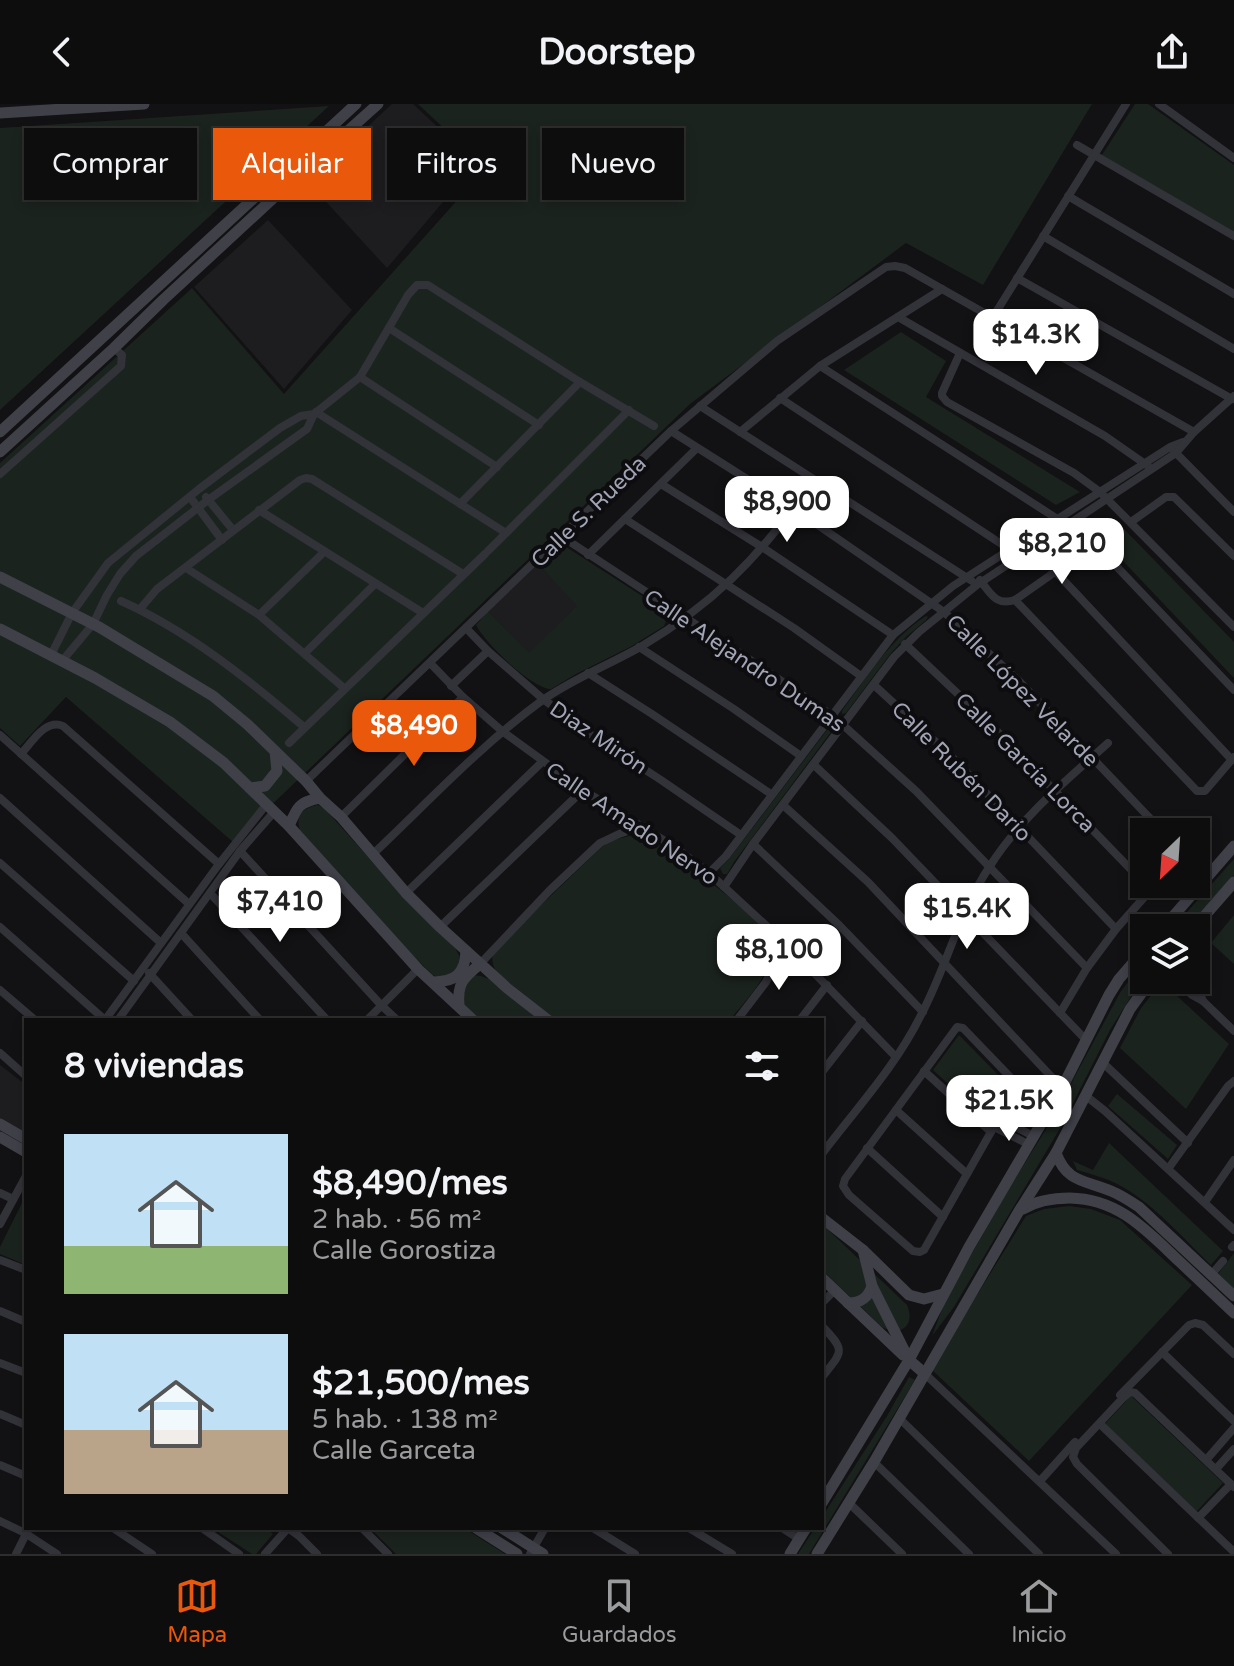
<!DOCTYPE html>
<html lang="es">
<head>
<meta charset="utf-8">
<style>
  body { margin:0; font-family:"Varela Round",sans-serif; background:#1c1b1c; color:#f1f3f6; height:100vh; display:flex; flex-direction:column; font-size:30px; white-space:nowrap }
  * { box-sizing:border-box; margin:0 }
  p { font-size:26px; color:#9b9c9e }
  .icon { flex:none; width:44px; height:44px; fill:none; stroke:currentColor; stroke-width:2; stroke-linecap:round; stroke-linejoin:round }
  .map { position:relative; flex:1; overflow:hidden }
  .side { position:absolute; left:24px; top:914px; width:800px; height:512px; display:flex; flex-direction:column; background:#0e0d0e; border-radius:0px; box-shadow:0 4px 12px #0003,0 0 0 2px #2e2d2e }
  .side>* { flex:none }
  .guide { position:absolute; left:24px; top:24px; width:800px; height:72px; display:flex; gap:16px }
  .needle { width:52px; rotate:205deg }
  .controls { position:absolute; left:1130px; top:714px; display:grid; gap:16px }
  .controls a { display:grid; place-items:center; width:80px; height:80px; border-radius:0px; background:#0e0d0e; box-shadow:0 4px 12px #0003,0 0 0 2px #2e2d2e; font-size:40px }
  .price { position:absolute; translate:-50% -68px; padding:0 18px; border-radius:16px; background:#fff; color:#222; font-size:26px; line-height:52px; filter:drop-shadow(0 2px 4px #0008) }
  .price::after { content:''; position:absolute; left:50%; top:48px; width:24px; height:18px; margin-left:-12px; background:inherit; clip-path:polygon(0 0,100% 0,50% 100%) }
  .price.selected { background:#ea580c; color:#fff }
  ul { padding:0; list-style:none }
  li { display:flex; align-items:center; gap:24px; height:200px; padding:0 40px }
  li span { display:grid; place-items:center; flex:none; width:224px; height:160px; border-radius:0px; color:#555 }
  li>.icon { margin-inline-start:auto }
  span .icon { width:96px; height:96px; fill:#fffc; stroke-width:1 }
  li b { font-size:34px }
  h2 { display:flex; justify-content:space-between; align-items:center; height:96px; padding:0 40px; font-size:34px }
  .pill { padding:0 28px; border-radius:0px; background:#0e0d0e; box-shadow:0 4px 12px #0003,0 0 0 2px #2e2d2e; font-size:28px; line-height:72px }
  .pill.selected { background:#ea580c; color:#fff }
  header { display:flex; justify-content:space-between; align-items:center; height:104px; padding:0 40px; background:#0e0d0e; font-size:36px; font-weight:700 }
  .tabs { display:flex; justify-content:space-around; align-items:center; height:112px; border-top:2px solid #2e2d2e; background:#0e0d0e; font-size:22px; color:#9b9c9e }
  .tabs a { display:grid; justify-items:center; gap:4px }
  .tabs .selected { color:#ea580c }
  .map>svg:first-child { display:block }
  .built { fill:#1d1d20 }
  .green { fill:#1b231e }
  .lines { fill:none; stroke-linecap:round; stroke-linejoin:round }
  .street { stroke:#323239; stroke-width:8 }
  .secondary { stroke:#404049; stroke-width:11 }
  .labels { text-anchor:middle; stroke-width:8; stroke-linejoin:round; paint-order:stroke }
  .street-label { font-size:22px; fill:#a1a4b5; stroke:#0d0c0e }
</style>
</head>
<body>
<header><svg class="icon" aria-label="back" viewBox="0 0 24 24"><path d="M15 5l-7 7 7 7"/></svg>Doorstep<svg class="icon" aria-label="share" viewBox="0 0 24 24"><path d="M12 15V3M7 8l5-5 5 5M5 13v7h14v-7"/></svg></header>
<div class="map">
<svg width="1234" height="1450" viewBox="0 0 1234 1450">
  <rect width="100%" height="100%" fill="#121113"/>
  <!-- built -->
  <g class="built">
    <path d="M392 0H413L476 59 387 164 308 78Z"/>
    <path d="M268 116 352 206 284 285 194 183Z"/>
    <path d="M538 460 578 502 529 550 488 507Z"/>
    <path d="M0 961 26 981V1030L0 1015Z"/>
  </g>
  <!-- green -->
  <g class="green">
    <path d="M418 0H1092L983 181 906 139 690 300 233 738 66 593 20 642 0 624V359L192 184 284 290 486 64Z"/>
    <path d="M1135 0H1148L1234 61V130L1100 54Z"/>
    <path d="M329 2 0 306V24Z"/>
    <path d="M901 228 946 257 926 293 1080 388 1056 401 844 266Z"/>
    <path d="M1122 423 1234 538V574L1105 438Z"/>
    <path d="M560 439 664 506 668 513 664 522 632 542 576 570 551 585C531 584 485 539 476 521L488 507 529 549 577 502 538 460Z"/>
    <path d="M926 512 928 513 926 516 906 533 891 549 846 609 842 610V607C867 573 890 535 926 512Z"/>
    <path d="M827 626H830L831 628 734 758 727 770H723L720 764 729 755Z"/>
    <path d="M318 701 325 705 401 790 455 844 460 853 457 864 451 873 441 874 433 871 394 833 300 726C295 711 303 704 318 701Z"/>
    <path d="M629 732C635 733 641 732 647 734 665 741 761 815 768 830 770 834 770 838 770 842 773 871 746 895 730 916H556L497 869C492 861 491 855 494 846L603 742 614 736Z"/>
    <path d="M1234 755V771L1191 824H1173Z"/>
    <path d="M1234 811V860L1211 839Z"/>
    <path d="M1144 858V876H1146L1132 891 1110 926 1062 1021 954 1203 932 1232 945 1197 1008 1086 1048 1022 1121 887Z"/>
    <path d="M472 871 481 872 489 875 539 916H480C465 904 461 902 461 882Z"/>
    <path d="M1162 878 1229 940 1186 1005 1120 944 1141 904Z"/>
    <path d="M959 931 1010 983 990 1018 933 966Z"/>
    <path d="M1117 990 1177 1041 1168 1055 1108 1002Z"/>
    <path d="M1109 1039 1223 1147 1211 1161C1184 1135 1152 1098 1119 1081 1106 1074 1091 1070 1077 1066L1073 1057 1093 1066Z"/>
    <path d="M26 1091V1161L0 1150V1143Z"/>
    <path d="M1069 1102 1091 1105 1120 1116 1192 1181 1029 1357 931 1265 1026 1112 1044 1105Z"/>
    <path d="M822 1120 907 1201C916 1222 900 1233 882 1223L822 1166Z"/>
    <path d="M1234 1149V1185L1218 1170Z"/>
    <path d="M909 1273 915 1276 809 1450H798L815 1424H822V1413L887 1312Z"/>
    <path d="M1131 1292 1223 1379 1197 1407 1105 1320Z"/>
    <path d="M212 1424H266L273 1430 256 1450H252Z"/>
    <path d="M370 1424H464L505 1450H396Z"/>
  </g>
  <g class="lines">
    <!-- street -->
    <g class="street">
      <path d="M1159 0 1234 54"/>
      <path d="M1077 41 1234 132"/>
      <path d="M1068 92 1234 190"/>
      <path d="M1043 132 1234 245"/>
      <path d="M1017 174 1232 295"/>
      <path d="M898 213 1105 332 1148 362"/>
      <path d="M993 213 1126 0"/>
      <path d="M389 224 539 321"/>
      <path d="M960 249 942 289V292L947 298 1074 369 1100 388 1234 523"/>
      <path d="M820 262 1059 416"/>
      <path d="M360 273 497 363"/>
      <path d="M780 294 1012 447"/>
      <path d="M700 302 972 477"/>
      <path d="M316 308 506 429"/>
      <path d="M671 327 793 404 944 508 1019 577 1163 728"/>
      <path d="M740 328 820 262 942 185"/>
      <path d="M1173 346 1234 408"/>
      <path d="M0 370 121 262 122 251 114 244"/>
      <path d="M661 380 762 443 893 531"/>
      <path d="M190 393 222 436"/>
      <path d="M206 393 233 426"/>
      <path d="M460 400 580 278"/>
      <path d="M259 406 423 509"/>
      <path d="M625 415 794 524 861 572"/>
      <path d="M1131 418 1166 393H1174L1234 452"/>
      <path d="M561 432 758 561 833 612 916 687 1087 864"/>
      <path d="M488 447 629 306"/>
      <path d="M588 451 697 344"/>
      <path d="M186 464 259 511 344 584"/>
      <path d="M1055 467 1232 656"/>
      <path d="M980 476C991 490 996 502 1015 496L1089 444 1095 442 1098 443 1234 586"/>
      <path d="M1015 496 1197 687H1205L1234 653"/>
      <path d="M121 497C188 527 248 575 304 623"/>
      <path d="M140 505 157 485 300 376 306 374 312 375 463 470"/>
      <path d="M259 511 324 448"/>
      <path d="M466 524 488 547 543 595 587 628 661 676 741 731"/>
      <path d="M905 540 992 622 1144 779"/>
      <path d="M639 543 734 605 801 652"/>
      <path d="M305 549 375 480"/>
      <path d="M51 551 72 509 108 459 199 385 280 324 301 312 314 310"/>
      <path d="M62 557 93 520 107 491 120 470 136 452 208 396 307 325 314 310 360 273 408 191 417 181H428L580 278 654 322"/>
      <path d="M430 559 463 593 502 627 583 686 676 744 709 769 784 838 896 953"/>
      <path d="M588 569 652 610 771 690"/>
      <path d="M874 581 950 651 1116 825"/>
      <path d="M451 582 488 547"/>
      <path d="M0 631 189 800"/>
      <path d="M289 639 485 450"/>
      <path d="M21 650C32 638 46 614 63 622L219 760"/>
      <path d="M814 661 892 734 1086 936"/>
      <path d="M306 677 671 327 777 237 886 163 895 162 905 164 1194 328"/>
      <path d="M0 694 161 839"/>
      <path d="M783 701 868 778 1062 984"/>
      <path d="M341 713 463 593"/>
      <path d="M753 740 840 822 923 908"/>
      <path d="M240 747 381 901 397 916"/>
      <path d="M374 749C428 698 480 642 540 598 572 575 609 561 642 542 711 501 758 455 804 389"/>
      <path d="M0 759 134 877"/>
      <path d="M709 769 726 752 893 531 953 482 1170 343 1183 338"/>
      <path d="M724 783 753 740 894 553 919 528 977 481 1176 349 1194 328 1234 292"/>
      <path d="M210 789 327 916"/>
      <path d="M406 789 542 658"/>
      <path d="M0 823 105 916"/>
      <path d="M440 823 583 686"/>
      <path d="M181 829 260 916"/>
      <path d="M480 860 550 786 600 739 619 730 643 722"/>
      <path d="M149 869 192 916"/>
      <path d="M1175 876 1192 891 1203 897 1234 927"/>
      <path d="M1191 876 1198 885 1203 897"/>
      <path d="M0 886 35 916"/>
      <path d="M1060 909 1087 864 1116 825 1156 780"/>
      <path d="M105 916 219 760 266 701"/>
      <path d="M118 916 240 747 274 708"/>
      <path d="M367 916 418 865"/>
      <path d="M737 916 766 878 784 838"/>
      <path d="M800 916 827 881"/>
      <path d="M957 923 963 924 1015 978 1017 982 924 1146 920 1148 913 1147 849 1091 843 1082 845 1075Z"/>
      <path d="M0 949 26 972"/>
      <path d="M1102 958 1188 1039"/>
      <path d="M924 967 991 1028"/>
      <path d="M822 968 862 917"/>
      <path d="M1086 992 1105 1007 1234 1126"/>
      <path d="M896 1006 967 1070"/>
      <path d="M999 1014 1033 1032"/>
      <path d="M994 1023 1028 1040"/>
      <path d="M867 1044 943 1113"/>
      <path d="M822 1050C856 1005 896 962 921 911 947 862 959 808 990 762 1021 713 1066 677 1108 639"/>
      <path d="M1168 1065 1228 982 1234 977"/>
      <path d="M0 1089 13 1095"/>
      <path d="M1205 1098 1234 1056"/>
      <path d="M0 1120 26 1072"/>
      <path d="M1232 1143 1234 1141"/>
      <path d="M0 1156 26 1166"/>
      <path d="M1211 1171 1223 1157"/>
      <path d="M822 1199 835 1186"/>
      <path d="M0 1207 26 1218"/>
      <path d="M822 1222C846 1247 843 1247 822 1273"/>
      <path d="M1162 1248 1234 1317"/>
      <path d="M0 1259 26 1269"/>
      <path d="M924 1269 1116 1450"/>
      <path d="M1120 1291 1189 1221 1195 1219 1203 1221 1234 1250"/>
      <path d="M0 1310 26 1321"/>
      <path d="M899 1314 1039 1450"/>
      <path d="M1100 1320 1234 1448"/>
      <path d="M1207 1355 1234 1324"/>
      <path d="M874 1358 969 1450"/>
      <path d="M0 1361 26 1372"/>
      <path d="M1216 1365 1234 1345"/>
      <path d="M1040 1377 1075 1338"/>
      <path d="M849 1399 902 1450"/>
      <path d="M1198 1414 1231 1380"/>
      <path d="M0 1417 25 1429 57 1450"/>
      <path d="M113 1424 152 1450"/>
      <path d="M202 1424 239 1450"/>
      <path d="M288 1424 299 1432 317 1450"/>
      <path d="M362 1424 388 1450"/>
      <path d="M593 1424 635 1450"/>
      <path d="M689 1424 732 1450"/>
      <path d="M782 1424 799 1435"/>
      <path d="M16 1450 29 1424"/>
      <path d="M265 1450 288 1424"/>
      <path d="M530 1450 545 1424"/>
      <path d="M1168 1450 1077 1360 1073 1353 1076 1344 1122 1295 1130 1288 1135 1289 1234 1383"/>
    </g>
    <!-- secondary -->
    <g class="secondary">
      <path d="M0 9 144 0"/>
      <path d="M0 328 356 0"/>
      <path d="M0 348 114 244 163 196 281 87 378 0"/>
      <path d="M0 473 99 523 213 592 247 620 306 677 320 694 341 713 406 789 440 823 507 884 548 916"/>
      <path d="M0 525 95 574 170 618 224 659 289 722 418 865 473 916"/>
      <path d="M250 684 265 682 277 667 275 647"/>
      <path d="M289 722C297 703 299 698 320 694"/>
      <path d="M1163 824 1234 742"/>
      <path d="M1194 824 1234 778"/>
      <path d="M433 878C455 878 465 870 466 847"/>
      <path d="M459 902C457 879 463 874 480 860"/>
      <path d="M0 1020 26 1035"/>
      <path d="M0 1033 26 1048"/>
      <path d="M1056 1049C1067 1079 1085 1076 1111 1087 1121 1091 1130 1097 1139 1103L1234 1192"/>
      <path d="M1023 1105C1038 1096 1053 1094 1070 1094 1119 1095 1146 1126 1180 1158 1198 1175 1216 1192 1234 1209"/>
      <path d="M822 1114 863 1146 909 1191 924 1195 943 1190"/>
      <path d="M863 1146 872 1182 909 1256 924 1269"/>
      <path d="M822 1174 903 1251"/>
      <path d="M848 1199C861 1199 868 1194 872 1182"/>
      <path d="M822 1399 909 1256 969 1143 1062 984 1109 891 1119 875 1144 846"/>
      <path d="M476 1424 517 1450"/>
      <path d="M502 1424 543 1450"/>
      <path d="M790 1450 806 1424"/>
      <path d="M817 1450 874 1358 1019 1107 1056 1049 1130 905 1151 876"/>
    </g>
  </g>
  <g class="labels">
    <!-- street labels -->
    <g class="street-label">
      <text transform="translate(588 407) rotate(-44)" y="8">Calle S. Rueda</text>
      <text transform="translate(745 556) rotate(34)" y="8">Calle Alejandro Dumas</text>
      <text transform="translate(1023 586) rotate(45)" y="8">Calle López Velarde</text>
      <text transform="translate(599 633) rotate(34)" y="8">Diaz Mirón</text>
      <text transform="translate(1026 658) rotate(45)" y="8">Calle García Lorca</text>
      <text transform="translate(962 667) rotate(45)" y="8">Calle Rubén Darío</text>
      <text transform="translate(632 719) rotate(34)" y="8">Calle Amado Nervo</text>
    </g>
  </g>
</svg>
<div class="controls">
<a><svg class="needle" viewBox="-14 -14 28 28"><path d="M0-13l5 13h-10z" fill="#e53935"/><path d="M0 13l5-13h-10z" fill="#9b9c9e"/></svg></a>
<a><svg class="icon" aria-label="layers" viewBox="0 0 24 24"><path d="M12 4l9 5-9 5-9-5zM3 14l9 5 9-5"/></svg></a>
</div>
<b class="price" style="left:1036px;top:273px">$14.3K</b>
<b class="price" style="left:787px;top:440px">$8,900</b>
<b class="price" style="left:1062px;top:482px">$8,210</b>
<b class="price selected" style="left:414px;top:664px">$8,490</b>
<b class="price" style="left:280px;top:840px">$7,410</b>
<b class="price" style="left:967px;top:847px">$15.4K</b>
<b class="price" style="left:779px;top:888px">$8,100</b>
<b class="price" style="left:1009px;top:1039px">$21.5K</b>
<div class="guide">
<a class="pill">Comprar</a>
<a class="pill selected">Alquilar</a>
<a class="pill">Filtros</a>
<a class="pill">Nuevo</a>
</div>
<section class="side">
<h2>8 viviendas<svg class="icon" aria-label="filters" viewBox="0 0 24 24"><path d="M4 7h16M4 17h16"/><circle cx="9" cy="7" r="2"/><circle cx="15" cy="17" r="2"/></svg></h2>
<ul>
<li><span style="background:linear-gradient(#bfe0f5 70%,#8fb573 0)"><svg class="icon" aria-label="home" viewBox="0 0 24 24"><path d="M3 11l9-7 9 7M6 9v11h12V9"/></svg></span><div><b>$8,490/mes</b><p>2 hab. · 56 m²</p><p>Calle Gorostiza</p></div></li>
<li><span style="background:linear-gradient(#bfe0f5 60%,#b9a48a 0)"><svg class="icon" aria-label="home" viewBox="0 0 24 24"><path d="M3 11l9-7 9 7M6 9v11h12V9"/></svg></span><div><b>$21,500/mes</b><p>5 hab. · 138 m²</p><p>Calle Garceta</p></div></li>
</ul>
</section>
</div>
<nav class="tabs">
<a class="selected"><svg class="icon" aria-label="map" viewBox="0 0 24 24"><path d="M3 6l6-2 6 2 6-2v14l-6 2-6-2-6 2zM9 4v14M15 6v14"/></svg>Mapa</a>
<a><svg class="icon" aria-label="saved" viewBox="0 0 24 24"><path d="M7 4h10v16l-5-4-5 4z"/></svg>Guardados</a>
<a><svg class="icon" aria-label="home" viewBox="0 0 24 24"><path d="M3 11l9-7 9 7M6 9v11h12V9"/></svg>Inicio</a>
</nav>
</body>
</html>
